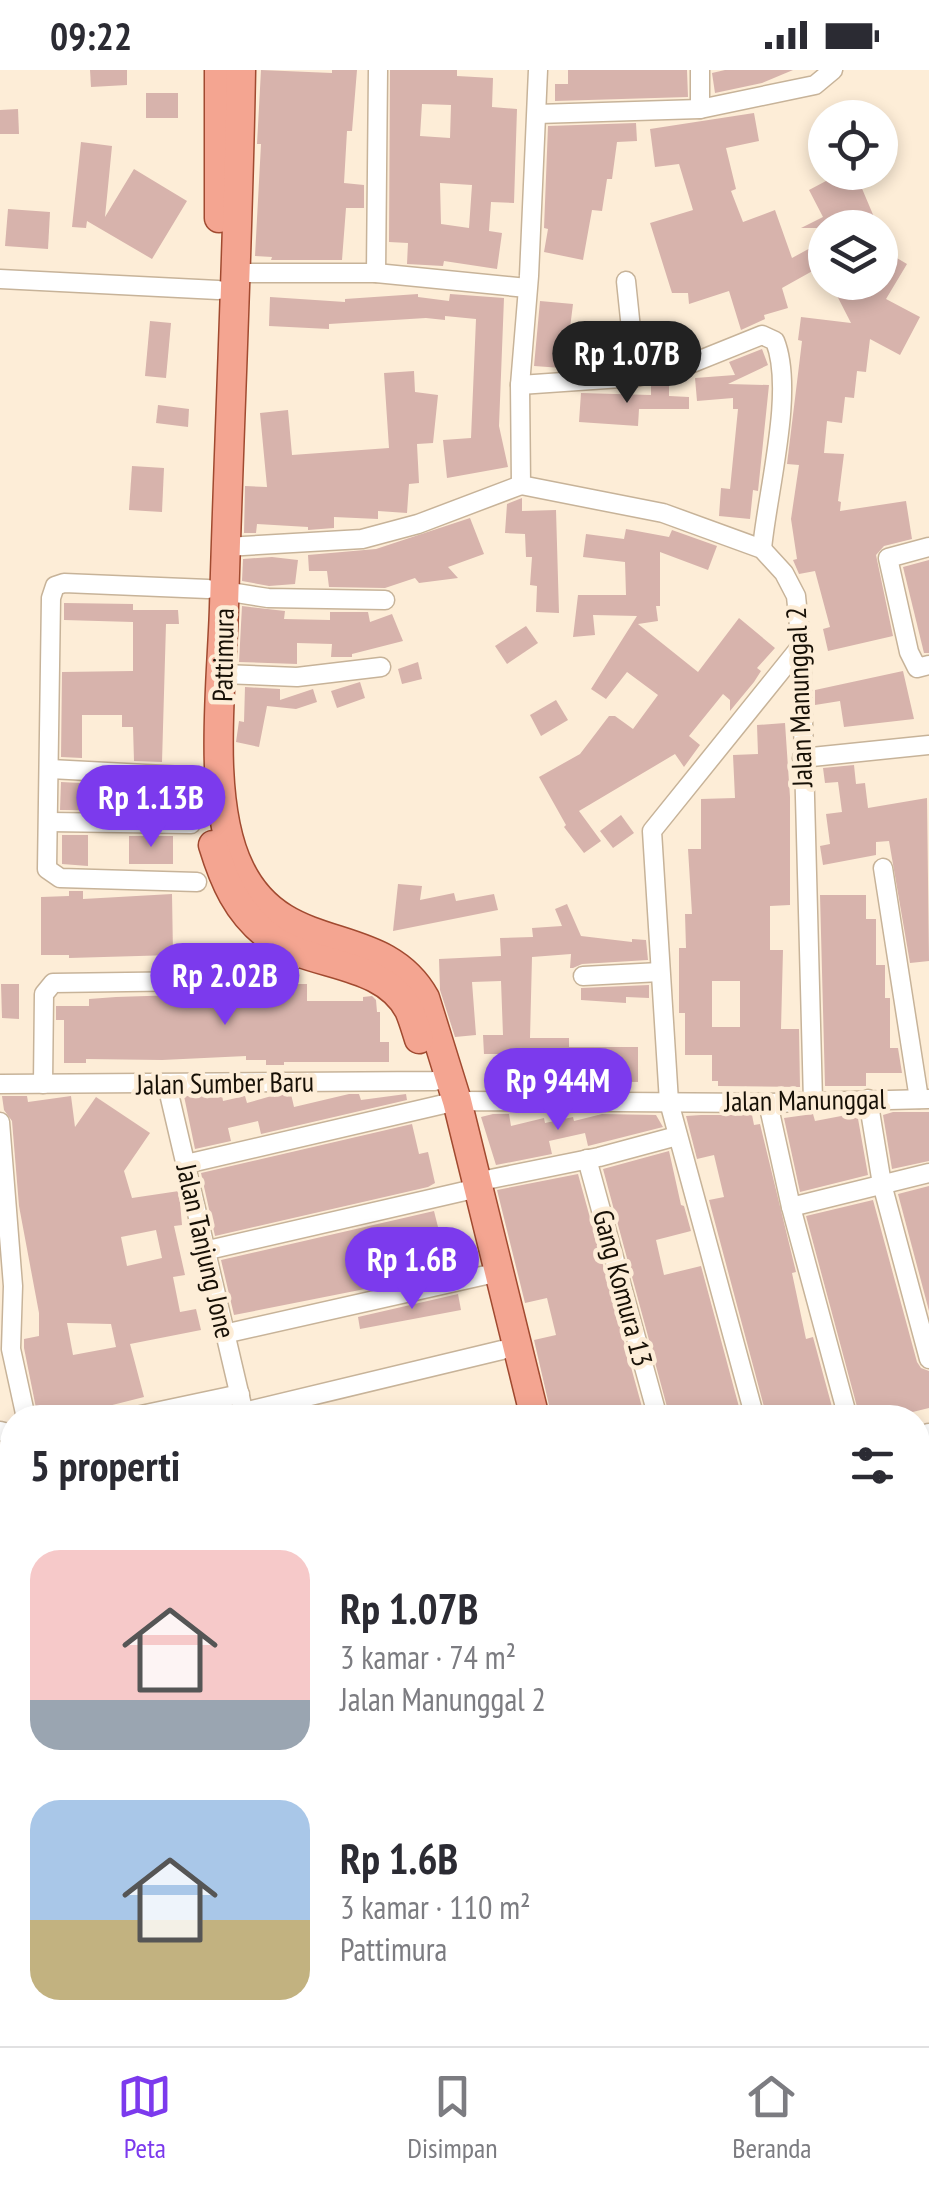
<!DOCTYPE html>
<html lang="id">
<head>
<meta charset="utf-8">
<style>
  body { margin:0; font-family:"PT Sans Narrow",sans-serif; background:#f2f2f3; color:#2b2b33; height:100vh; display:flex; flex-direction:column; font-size:38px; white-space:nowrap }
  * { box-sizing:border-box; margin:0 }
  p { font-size:32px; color:#7c7c81 }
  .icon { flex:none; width:55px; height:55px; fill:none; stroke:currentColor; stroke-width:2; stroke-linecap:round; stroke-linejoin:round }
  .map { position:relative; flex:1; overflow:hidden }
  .panel { position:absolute; left:0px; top:1335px; width:930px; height:642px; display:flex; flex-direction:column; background:#fff; border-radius:40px 40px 0 0; box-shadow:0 5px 15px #0003 }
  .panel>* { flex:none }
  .tools { position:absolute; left:808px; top:30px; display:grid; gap:20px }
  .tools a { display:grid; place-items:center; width:90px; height:90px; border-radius:50%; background:#fff; box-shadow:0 5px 15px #0003; font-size:50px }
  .price { position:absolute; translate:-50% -85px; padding:0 22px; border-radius:35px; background:#7c3aed; color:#fff; font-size:32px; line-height:65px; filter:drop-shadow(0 2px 5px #0008) }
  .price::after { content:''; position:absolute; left:50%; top:60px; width:30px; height:22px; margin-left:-15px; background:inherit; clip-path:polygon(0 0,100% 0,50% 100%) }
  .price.on { background:#222; color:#fff }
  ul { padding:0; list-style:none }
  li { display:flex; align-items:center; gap:30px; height:250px; padding:0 30px }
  li span { display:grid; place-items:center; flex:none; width:280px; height:200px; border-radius:30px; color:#555 }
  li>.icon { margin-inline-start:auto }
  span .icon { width:120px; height:120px; fill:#fffc; stroke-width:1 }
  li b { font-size:42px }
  h2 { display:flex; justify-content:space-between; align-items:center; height:120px; padding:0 30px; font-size:42px }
  .status { display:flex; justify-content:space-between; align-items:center; height:70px; padding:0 50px; background:#fff; direction:ltr }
  .status svg { height:28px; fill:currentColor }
  .tabs { display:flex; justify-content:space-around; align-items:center; height:140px; border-top:2px solid #e1e1e2; background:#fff; font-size:28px; color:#7c7c81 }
  .tabs a { display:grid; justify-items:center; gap:5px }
  .tabs .on { color:#7c3aed }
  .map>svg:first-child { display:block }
  .building { fill:#d7b3ac; fill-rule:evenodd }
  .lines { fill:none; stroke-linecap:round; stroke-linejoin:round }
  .street-casing { stroke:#c7b399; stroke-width:21 }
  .primary-casing { stroke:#a14a30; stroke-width:31 }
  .street { stroke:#fff; stroke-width:18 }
  .primary { stroke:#f4a591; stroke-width:28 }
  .labels { text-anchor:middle; stroke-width:9; stroke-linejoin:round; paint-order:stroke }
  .street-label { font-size:28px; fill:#171006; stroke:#fdedd7 }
</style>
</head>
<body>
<div class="status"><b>09:22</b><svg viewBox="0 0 49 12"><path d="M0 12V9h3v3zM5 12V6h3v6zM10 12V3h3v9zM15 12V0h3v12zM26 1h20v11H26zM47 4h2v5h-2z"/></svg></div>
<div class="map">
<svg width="929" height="1976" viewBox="0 0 929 1976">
  <rect width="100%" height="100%" fill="#fdedd7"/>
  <!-- building -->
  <g class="building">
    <path d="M90 0H127V15L91 17Z"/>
    <path d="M261 0 332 3V0H357L352 61H347L344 113 364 115V138H346L342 190H271L272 187 255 186 261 74H257Z"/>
    <path d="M390 0H457V6L493 8 492 37 517 39 514 133 491 132 489 161 502 163 497 199 444 191 443 196 407 194 408 173 389 172ZM422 34 451 35 450 68 420 66ZM440 113 472 115 469 158 441 154Z"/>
    <path d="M568 0H687L688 27 555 31V14H568Z"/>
    <path d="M725 0H793L762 13 715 23 712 3Z"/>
    <rect x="146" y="23" width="32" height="25"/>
    <path d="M18 39 19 64H0V40Z"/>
    <path d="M754 43 759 71 726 78 736 119 731 121 743 152 775 140 792 188 825 170V194L782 218 788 238 764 245 765 249 741 260 729 221 689 234 688 223H672L650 153 693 140 679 94 655 97 650 59Z"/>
    <path d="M636 53 637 71 617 72 612 109H607L602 141 592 140 583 190 544 182 548 159 544 158 548 56Z"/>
    <path d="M81 72 112 76 105 147 134 99 187 131 152 189 87 151 86 158 72 157Z"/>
    <path d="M843 102H855L874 147 852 158H801L823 147 809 120Z"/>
    <path d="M8 139 50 142 48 179 5 176Z"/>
    <path d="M880 178 907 194 886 229 920 247 900 285 870 269 866 302 857 301 854 328 845 327 842 353 827 351 824 383 844 384 838 431 841 432 840 441 906 431 912 469 884 476 876 485 893 566 828 581 823 559 830 557 815 501 799 504 793 490 797 489 791 449 799 395 787 394 802 271 798 270 801 247 851 253 830 212H880Z"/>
    <path d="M418 224V227L449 231 450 224 504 228 499 356 508 397 447 408 443 370 471 368 476 249 445 246V250L426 248 329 254V259L269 256 270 227 345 232V229Z"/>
    <path d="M540 231 573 234 569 266 580 267 576 299 534 296Z"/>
    <path d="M150 251 171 253 166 308 145 306Z"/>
    <path d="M762 279 768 295 728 314 769 315 758 421 753 420 750 449 719 446 721 418 730 419 738 339H733V328L697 331 695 308 735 305 729 292Z"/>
    <path d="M414 301 415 322 438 325 433 373 417 374 419 413 409 414 407 443 378 441V449L334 447V458L308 460V457L257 454 256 463H244L245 416 267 417 260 343 288 340 292 385 389 378 384 303Z"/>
    <path d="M669 313V326L689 327V339H639L638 356 579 352 581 323 651 325V316Z"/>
    <path d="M158 335 189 339 188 357 156 353Z"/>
    <path d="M132 396 164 398 162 442 129 440Z"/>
    <path d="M522 428V441L556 440 559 543 536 542 537 516 530 515 532 487H526L525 464 505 463 507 434Z"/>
    <path d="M470 448 484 484 448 497 458 508 419 513 415 508 385 518 329 517 327 501H309L308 485 376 479Z"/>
    <path d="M626 459 669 467 672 460 717 476 708 500 660 482V536H656L658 551 638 554 698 602 739 548 775 578 757 598 761 601 754 612 730 641V630L723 624 689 666 700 675 684 697 675 684 579 741 601 771 584 783 564 757 566 755 539 707 580 684 609 646H615L633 659 658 625 627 602 606 629 591 619 637 546 593 545 595 565 573 567 578 525H626L625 492 583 487 586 464 624 469Z"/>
    <path d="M272 487 298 490 295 514 269 516 242 511 243 489Z"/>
    <path d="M929 490V583H924L903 497Z"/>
    <path d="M64 533 133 534V540H178L179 554H166L162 692 134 691 133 657H122V645H82V688L61 687 62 602 133 601V552L64 550Z"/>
    <path d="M242 536 285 541 284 549 330 550V542H368L370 552 392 544 403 571 352 584V587H331L332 574 297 573V594L239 592Z"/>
    <path d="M526 556 538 573 507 594 495 576Z"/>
    <path d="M418 592 422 609 402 614 398 599Z"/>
    <path d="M903 601 914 649 844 657 840 631 815 635V620Z"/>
    <path d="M360 612 365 628 337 638 331 621Z"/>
    <path d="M245 617 280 619V630L313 619 317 632 296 639 267 636 259 677 236 672 239 651 244 652Z"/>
    <path d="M556 630 568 650 541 666 530 645Z"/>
    <path d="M785 653 790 727V835L770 836V880H783L781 959H799L800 1017 718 1016V1011H712V985H685V943H679V878H686L685 844H692L688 779H701V729L735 728 733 685 758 684 757 655ZM712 911H740V957H712Z"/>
    <path d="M854 695 856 714 865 713 868 738 927 728 929 891 910 893 889 771 876 772V785L823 795 820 776 830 774 826 744 842 742 838 712 825 713 823 698Z"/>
    <path d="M61 712 159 717V741L60 740Z"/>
    <path d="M621 745 634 763 613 778 600 761Z"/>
    <path d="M62 765H88V796L62 794Z"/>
    <rect x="129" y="766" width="44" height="28"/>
    <path d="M398 814 422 816 420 830 454 823 456 831 494 824 498 840 393 861Z"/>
    <path d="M69 821H83V829L172 824 173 885 69 888V885H41V827L69 826Z"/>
    <path d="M820 825H866V849H876V895H885V928H890V978H898L902 1003H866V1016H825Z"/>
    <path d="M567 834 581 866 632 872V869L646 870 648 890 582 894 573 898H570L571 884 532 887 530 968H569V977H638V1012L505 1010V984H484L483 965H503L501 911 472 912 476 965 455 967 440 920 439 889 501 886 500 868 533 867 532 858 562 856 555 839Z"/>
    <path d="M1 914H19V949L2 948Z"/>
    <path d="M285 914H307V931H363V927L372 926 376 930 377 942H380V972H389V992H284V995H266V990H246V986L162 990 86 989V993H64V950H56V936H89V929L116 927 271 922Z"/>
    <path d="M649 915V928L626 927V933L581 930V918Z"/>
    <path d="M291 1024 294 1037 349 1024H359L361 1030 406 1024 407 1030 261 1064 258 1051 228 1058 231 1071 195 1079 184 1026 222 1025 223 1031 245 1026 247 1033 275 1025Z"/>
    <path d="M2 1026H27L28 1032 71 1026 75 1057 96 1027 150 1063 124 1101 132 1128 179 1121 182 1155 174 1156 185 1205 173 1207 180 1242 196 1239 201 1260 130 1274 144 1327 61 1348H38L24 1278V1269L39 1266V1243L19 1136 12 1051 4 1040ZM156 1160 162 1188 127 1196 121 1167ZM67 1253 111 1254 116 1277 73 1285Z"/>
    <path d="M893 1042H929V1091L892 1099 883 1045Z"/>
    <path d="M857 1043 868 1105 800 1122 784 1048 813 1044 815 1051Z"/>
    <path d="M493 1044H509L511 1056 544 1048 545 1053 573 1047 574 1051 602 1044 656 1045 663 1057 588 1076 585 1063 549 1071 552 1084 496 1095 481 1047Z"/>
    <path d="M701 1045H752L754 1055 760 1054 796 1202 792 1203 806 1269 813 1267 835 1348H767L709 1130 724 1127 714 1085 697 1089 686 1046Z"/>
    <path d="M412 1054 419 1084 428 1082 435 1113 428 1117 215 1166 201 1103Z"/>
    <path d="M669 1081 681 1135 684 1136 691 1161 656 1170 664 1205 701 1196 742 1348H670L603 1099Z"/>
    <path d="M578 1104 645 1348H552L534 1270 556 1265 547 1228 525 1233 497 1120Z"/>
    <path d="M929 1116V1241L898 1124Z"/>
    <path d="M873 1130 917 1292 921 1298 929 1301V1338L888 1348H860L806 1146Z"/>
    <path d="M434 1141 446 1189 373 1210 375 1217 234 1245 221 1190Z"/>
    <path d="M458 1224 461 1240 360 1259 358 1247Z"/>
  </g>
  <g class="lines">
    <defs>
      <g id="street">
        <path d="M538 0 529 206 520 315 521 415 663 443 762 479 784 503 796 526 801 576 813 1031"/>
        <path d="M700 39V0"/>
        <path d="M537 44 700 39 815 15 833 0"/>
        <path d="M237 203H376L527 218"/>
        <path d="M376 203 378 0"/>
        <path d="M0 209 218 220"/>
        <path d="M636 307 685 296 762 265 775 271C795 321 767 423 762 479"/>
        <path d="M520 315 636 307 626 211"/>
        <path d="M226 477 362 469 418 454 521 415"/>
        <path d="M929 477 888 488 909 582 917 598 929 595"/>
        <path d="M224 521 268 528 385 530"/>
        <path d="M222 604 297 607 381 597"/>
        <path d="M802 688 929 675"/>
        <path d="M50 699 184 706"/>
        <path d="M49 752 191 754"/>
        <path d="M883 798 919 1029"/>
        <path d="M197 812 60 808 47 799 51 528 55 516 64 513 208 519"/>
        <path d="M583 906 660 902"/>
        <path d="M0 1014 434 1011 449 1007"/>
        <path d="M43 1014 44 924 53 913 271 910 306 879"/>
        <path d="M167 1015 245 1348"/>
        <path d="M868 1029 882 1114 929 1289"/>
        <path d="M768 1033 791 1137 848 1348"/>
        <path d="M0 1052 13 1216 11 1279 26 1348"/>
        <path d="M587 1089 658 1348"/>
        <path d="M186 1094 457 1031 768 1033 929 1029"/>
        <path d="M476 1112 599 1087 677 1066"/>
        <path d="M791 1137 929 1103"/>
        <path d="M204 1181 465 1121"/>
        <path d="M224 1264 486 1205"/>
        <path d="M244 1342 502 1280"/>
        <path d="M127 1348 240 1324"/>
        <path d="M755 1348 669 1032 652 761 801 576"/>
        <path d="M0 1361 12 1364"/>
        <path d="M918 1366 929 1363"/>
        <path d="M918 1539 929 1536"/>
        <path d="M918 1638 929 1683"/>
        <path d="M0 1647 12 1645"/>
        <path d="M918 1705 929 1702"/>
        <path d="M0 1757 12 1758"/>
        <path d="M918 1845 929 1842"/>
        <path d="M918 1902 929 1891"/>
        <path d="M0 1931 12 1923"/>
        <path d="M918 1945 929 1962"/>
        <path d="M178 1965 180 1976"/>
        <path d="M392 1965 395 1976"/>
        <path d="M809 1965 812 1976"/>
        <path d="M331 1976 373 1965"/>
        <path d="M519 1976 562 1965"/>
        <path d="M843 1976 854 1965"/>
      </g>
      <g id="primary">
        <path d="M219 0V148"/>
        <path d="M241 0C238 179 229 358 224 537 222 612 206 731 240 799 284 890 382 851 425 928L457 1031 535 1348"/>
        <path d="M213 775C224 811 237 842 268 866 308 898 382 889 409 940 413 949 416 960 419 969"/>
        <path d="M694 1965 697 1976"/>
      </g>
    </defs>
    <!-- street casing -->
    <use href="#street" class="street-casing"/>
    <!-- primary casing -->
    <use href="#primary" class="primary-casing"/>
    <!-- street -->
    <use href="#street" class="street"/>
    <!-- primary -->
    <use href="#primary" class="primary"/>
  </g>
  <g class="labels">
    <!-- street labels -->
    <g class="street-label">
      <text transform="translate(223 585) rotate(-89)" y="10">Pattimura</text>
      <text transform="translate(799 627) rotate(-92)" y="10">Jalan Manunggal 2</text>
      <text transform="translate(225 1013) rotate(-1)" y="10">Jalan Sumber Baru</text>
      <text transform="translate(805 1030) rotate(-1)" y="10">Jalan Manunggal</text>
      <text transform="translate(206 1181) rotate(77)" y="10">Jalan Tanjung Jone</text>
      <text transform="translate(623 1218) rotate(75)" y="10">Gang Komura 13</text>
    </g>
  </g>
</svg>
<div class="tools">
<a><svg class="icon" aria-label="locate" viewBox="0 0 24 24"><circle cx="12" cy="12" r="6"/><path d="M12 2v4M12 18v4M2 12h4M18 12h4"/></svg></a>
<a><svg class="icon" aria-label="layers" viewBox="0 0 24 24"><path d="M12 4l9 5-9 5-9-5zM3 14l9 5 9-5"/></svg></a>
</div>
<b class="price on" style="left:627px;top:336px">Rp 1.07B</b>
<b class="price" style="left:151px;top:780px">Rp 1.13B</b>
<b class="price" style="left:225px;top:958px">Rp 2.02B</b>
<b class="price" style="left:558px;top:1063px">Rp 944M</b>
<b class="price" style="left:412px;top:1242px">Rp 1.6B</b>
<section class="panel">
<h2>5 properti<svg class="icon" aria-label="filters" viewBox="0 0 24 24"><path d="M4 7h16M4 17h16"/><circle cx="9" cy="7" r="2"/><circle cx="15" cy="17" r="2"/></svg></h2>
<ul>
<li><span style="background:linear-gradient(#f6c9c9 75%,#9aa5b1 0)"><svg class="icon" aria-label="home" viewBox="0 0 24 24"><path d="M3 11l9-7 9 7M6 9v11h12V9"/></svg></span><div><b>Rp 1.07B</b><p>3 kamar · 74 m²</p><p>Jalan Manunggal 2</p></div></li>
<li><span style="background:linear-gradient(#a9c7e8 60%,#c2b280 0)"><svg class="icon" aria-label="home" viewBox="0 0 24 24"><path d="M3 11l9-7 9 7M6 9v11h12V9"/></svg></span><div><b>Rp 1.6B</b><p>3 kamar · 110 m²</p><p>Pattimura</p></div></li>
</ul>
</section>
</div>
<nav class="tabs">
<a class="on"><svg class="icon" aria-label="map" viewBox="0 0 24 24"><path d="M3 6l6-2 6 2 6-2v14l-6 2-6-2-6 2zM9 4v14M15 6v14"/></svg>Peta</a>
<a><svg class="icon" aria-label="saved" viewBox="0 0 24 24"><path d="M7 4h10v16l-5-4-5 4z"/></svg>Disimpan</a>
<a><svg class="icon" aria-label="home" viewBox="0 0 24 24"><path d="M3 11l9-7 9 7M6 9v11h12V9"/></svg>Beranda</a>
</nav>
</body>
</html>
